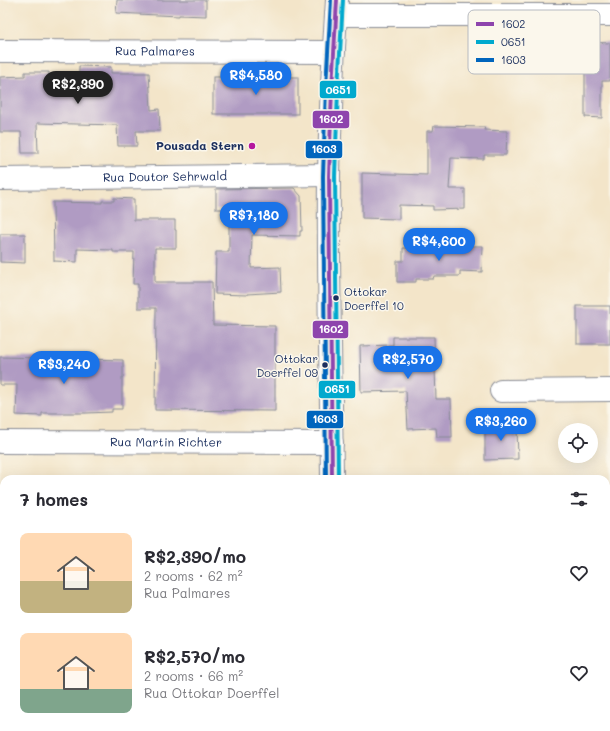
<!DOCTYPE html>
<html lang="en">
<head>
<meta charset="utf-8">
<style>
  body { margin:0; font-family:Mali,sans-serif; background:#f2f2f3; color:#2b2b33; height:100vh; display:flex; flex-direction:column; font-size:15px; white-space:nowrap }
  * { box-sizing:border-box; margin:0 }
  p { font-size:13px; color:#7c7c81 }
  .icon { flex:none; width:22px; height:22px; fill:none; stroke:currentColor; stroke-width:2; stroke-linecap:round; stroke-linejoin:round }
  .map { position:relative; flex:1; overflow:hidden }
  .details { position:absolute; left:0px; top:475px; width:610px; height:256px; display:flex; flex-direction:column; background:#fff; border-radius:12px 12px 0 0; box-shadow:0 4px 16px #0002 }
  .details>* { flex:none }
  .fabs { position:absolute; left:558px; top:423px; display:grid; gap:8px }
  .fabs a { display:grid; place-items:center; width:40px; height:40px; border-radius:50%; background:#fff; box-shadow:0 4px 16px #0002; font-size:20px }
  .price { position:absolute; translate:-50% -34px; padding:0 9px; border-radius:14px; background:#1a73e8; color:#fff; font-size:13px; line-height:26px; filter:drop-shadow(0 1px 2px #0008) }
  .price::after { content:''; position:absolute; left:50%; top:24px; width:12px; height:9px; margin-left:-6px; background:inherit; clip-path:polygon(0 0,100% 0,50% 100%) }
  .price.on { background:#222; color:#fff }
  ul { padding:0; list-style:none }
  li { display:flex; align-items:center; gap:12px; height:100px; padding:0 20px }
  li span { display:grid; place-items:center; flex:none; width:112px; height:80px; border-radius:8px; color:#555 }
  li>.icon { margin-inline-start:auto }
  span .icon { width:48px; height:48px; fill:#fffc; stroke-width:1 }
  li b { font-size:17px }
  h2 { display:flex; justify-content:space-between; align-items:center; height:48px; padding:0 20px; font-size:17px }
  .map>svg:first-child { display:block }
  .green { fill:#a3cb76; stroke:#5f7d6a }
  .building { fill:#b09bc3 }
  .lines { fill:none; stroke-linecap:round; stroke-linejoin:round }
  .minor-casing { stroke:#878a94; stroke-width:24 }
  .major-casing { stroke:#878a94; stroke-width:24 }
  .minor { stroke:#fff; stroke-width:22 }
  .major { stroke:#fff; stroke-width:22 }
  .bus-1-casing { stroke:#fbf7ec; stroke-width:7 }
  .bus-2-casing { stroke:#fbf7ec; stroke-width:7 }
  .bus-3-casing { stroke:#fbf7ec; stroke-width:7 }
  .bus-1 { stroke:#8e44ad; stroke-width:4 }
  .bus-2 { stroke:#00a9ce; stroke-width:4 }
  .bus-3 { stroke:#0065bd; stroke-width:4 }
  .poi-dot { fill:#b5179e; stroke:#fbf7ec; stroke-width:1.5 }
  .bus-dot { fill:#1b2f5e; stroke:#fbf7ec; stroke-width:1.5 }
  .labels { text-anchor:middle; stroke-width:3; stroke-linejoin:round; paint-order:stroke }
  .bus-label { font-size:11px; fill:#1b2f5e; stroke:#fbf7ec; text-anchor:start }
  .street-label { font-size:12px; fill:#1b2f5e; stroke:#fbf7ec }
  .poi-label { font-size:12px; font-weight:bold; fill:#1b2f5e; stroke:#fbf7ec; text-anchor:end }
  .key { fill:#fbf7ec; stroke:#b8bbc1; stroke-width:1 }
  .key-label { font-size:11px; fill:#1b2f5e }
  .line-badge { stroke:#fbf7ec; stroke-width:1.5 }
  .badge-label { font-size:11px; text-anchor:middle; font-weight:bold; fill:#fff }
</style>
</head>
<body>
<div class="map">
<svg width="610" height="731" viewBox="0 0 610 731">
  <rect width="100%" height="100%" fill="#fbf7ec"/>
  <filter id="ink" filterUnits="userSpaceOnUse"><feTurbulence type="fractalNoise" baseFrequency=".025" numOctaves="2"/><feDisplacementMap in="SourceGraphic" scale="8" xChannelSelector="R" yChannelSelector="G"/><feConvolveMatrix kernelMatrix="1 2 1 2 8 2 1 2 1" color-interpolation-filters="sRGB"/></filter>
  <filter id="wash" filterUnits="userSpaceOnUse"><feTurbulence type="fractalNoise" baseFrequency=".012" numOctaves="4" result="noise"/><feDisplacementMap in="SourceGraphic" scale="16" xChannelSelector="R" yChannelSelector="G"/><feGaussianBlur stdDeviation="0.9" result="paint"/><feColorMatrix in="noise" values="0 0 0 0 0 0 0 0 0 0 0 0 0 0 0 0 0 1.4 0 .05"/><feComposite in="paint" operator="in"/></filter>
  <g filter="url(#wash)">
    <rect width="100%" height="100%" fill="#f3e5c9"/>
    <!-- green -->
    <path class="green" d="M487 727H507V731H490Z"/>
    <g id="blocks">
      <!-- building -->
      <g class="building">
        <path d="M117 0H206V16L179 15V16L116 13Z"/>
        <path d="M585 42 610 43V81H602V118L585 117Z"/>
        <path d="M79 66 111 67V73H149L151 110 159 109 160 131H136L137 146H118L117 125 37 123 38 153H22L21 132H0V77L25 76V72H49V95H79Z"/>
        <rect x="213" y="77" width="85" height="37"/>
        <path d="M434 126 485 127 484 130 507 131 506 155H484V159L451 158 449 189H465V209L433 210V206L399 205V219L362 218V173L427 175V131H433Z"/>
        <path d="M294 188 301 196 302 231H300V236L252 235 251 268 280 267 281 292 247 294V295L215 294 216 252H229V209H216V189Z"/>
        <path d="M114 198 134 199V220H175V230H176V248H155V282H212L213 325 275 326V411L155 410 156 308H138V284H133L134 252H113V250L77 249V262L54 261 53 202 102 203V201H114Z"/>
        <path d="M0 234H25V263L0 262Z"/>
        <path d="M434 243H452V246H483L482 272 460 271V276H434L433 279H416V282H397V261H403V248L434 249Z"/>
        <rect x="577" y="306" width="33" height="38"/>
        <path d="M393 337H434L436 399H451L452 437H437L436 428 408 429 406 391 361 392 360 346 393 345Z"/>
        <path d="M0 357 123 360V378H122V409H112V412L86 413H42V416L16 415 17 385H0Z"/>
        <path d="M485 423H514V428H517L518 459 485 460Z"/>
      </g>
    </g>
  </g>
  <g filter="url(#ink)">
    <use href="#blocks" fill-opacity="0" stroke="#878a94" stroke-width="1"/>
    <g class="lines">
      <defs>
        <g id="minor">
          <path d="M336 15H610"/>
          <path id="s1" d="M0 51 334 52"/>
          <path id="s2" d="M0 179 329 175"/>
          <path d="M501 391 610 390"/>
          <path id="s3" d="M0 442 332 443"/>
          <path d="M0 667H4"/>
          <path d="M172 731 173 727"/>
        </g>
        <g id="major">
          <path d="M332 479C331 378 328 277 329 176 330 117 333 58 337 0"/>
          <path d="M338 727V731"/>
        </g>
      </defs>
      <!-- minor casing -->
      <use href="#minor" class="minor-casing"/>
      <!-- major casing -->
      <use href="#major" class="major-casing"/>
      <!-- minor -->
      <use href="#minor" class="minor"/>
      <!-- major -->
      <use href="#major" class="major"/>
      <defs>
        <path id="bus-1" d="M332 479 329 176 332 88 337 0"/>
        <path id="bus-2" d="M338 479 335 176 338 88 343 0"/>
        <path id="bus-3" d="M326 479 323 176 326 87 331 0"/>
      </defs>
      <!-- bus-1 casing -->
      <use href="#bus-1" class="bus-1-casing"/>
      <!-- bus-2 casing -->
      <use href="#bus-2" class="bus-2-casing"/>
      <!-- bus-3 casing -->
      <use href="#bus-3" class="bus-3-casing"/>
      <!-- bus-1 -->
      <use href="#bus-1" class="bus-1"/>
      <!-- bus-2 -->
      <use href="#bus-2" class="bus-2"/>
      <!-- bus-3 -->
      <use href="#bus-3" class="bus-3"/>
    </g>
  </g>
  <!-- markers -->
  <circle class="poi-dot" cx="252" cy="146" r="4"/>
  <g class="bus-dot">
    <circle cx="336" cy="298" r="3.5"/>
    <circle cx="325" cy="365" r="3.5"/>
  </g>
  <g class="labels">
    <!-- bus labels -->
    <g class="bus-label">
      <text x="344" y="296">Ottokar<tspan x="344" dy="14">Doerffel 10</tspan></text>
      <text x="318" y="363" text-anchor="end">Ottokar<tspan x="318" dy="14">Doerffel 09</tspan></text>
    </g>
    <!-- street labels -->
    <g class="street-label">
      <text dy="4" stroke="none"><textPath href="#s1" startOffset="155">Rua Palmares</textPath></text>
      <text dy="4" stroke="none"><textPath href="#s2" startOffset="165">Rua Doutor Sehrwald</textPath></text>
      <text dy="4" stroke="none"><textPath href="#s3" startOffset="166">Rua Martin Richter</textPath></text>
    </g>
    <!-- poi labels -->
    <g class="poi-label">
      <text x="244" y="150">Pousada Stern</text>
    </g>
  </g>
  <!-- legend -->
  <rect x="468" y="10" width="132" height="64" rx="6" class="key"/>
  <rect x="476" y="22" width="18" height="4" fill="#8e44ad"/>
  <rect x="476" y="40" width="18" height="4" fill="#00a9ce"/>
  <rect x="476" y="58" width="18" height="4" fill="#0065bd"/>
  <g class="key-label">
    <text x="501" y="28">1602</text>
    <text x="501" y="46">0651</text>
    <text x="501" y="64">1603</text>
  </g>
  <g class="line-badge">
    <rect x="319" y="80" width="38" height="19" rx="4" fill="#00a9ce"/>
    <rect x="312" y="110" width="38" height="19" rx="4" fill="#8e44ad"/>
    <rect x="305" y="140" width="38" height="19" rx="4" fill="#0065bd"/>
    <rect x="312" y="320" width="37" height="19" rx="4" fill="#8e44ad"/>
    <rect x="318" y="380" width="38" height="19" rx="4" fill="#00a9ce"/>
    <rect x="306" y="410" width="38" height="19" rx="4" fill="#0065bd"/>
  </g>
  <g class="badge-label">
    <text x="338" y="94">0651</text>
    <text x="331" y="123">1602</text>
    <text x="324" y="153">1603</text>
    <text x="331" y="333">1602</text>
    <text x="337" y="393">0651</text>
    <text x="325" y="423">1603</text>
  </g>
</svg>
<div class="fabs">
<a><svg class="icon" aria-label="locate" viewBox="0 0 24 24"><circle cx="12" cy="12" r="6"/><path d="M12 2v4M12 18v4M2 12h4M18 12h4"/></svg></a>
</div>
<b class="price" style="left:256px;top:96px">R$4,580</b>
<b class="price on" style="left:78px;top:105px">R$2,390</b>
<b class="price" style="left:254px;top:236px">R$7,180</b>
<b class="price" style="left:439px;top:262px">R$4,600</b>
<b class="price" style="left:408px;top:380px">R$2,570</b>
<b class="price" style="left:64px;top:385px">R$3,240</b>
<b class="price" style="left:501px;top:442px">R$3,260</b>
<section class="details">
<h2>7 homes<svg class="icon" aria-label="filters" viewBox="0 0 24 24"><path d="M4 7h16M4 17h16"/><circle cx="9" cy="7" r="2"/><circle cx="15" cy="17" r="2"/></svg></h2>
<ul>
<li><span style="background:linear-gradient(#ffd9b3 60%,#c2b280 0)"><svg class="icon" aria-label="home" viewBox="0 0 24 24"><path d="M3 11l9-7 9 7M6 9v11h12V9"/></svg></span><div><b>R$2,390/mo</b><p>2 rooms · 62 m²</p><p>Rua Palmares</p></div><svg class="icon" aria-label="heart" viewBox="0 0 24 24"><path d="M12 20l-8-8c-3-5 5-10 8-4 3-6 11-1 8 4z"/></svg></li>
<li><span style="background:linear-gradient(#ffd9b3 70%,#7fa58c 0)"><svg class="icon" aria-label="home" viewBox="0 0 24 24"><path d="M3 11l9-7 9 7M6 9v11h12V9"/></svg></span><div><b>R$2,570/mo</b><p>2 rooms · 66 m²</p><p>Rua Ottokar Doerffel</p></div><svg class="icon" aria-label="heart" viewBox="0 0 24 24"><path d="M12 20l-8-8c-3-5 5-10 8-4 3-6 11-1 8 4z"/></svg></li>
</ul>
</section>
</div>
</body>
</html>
